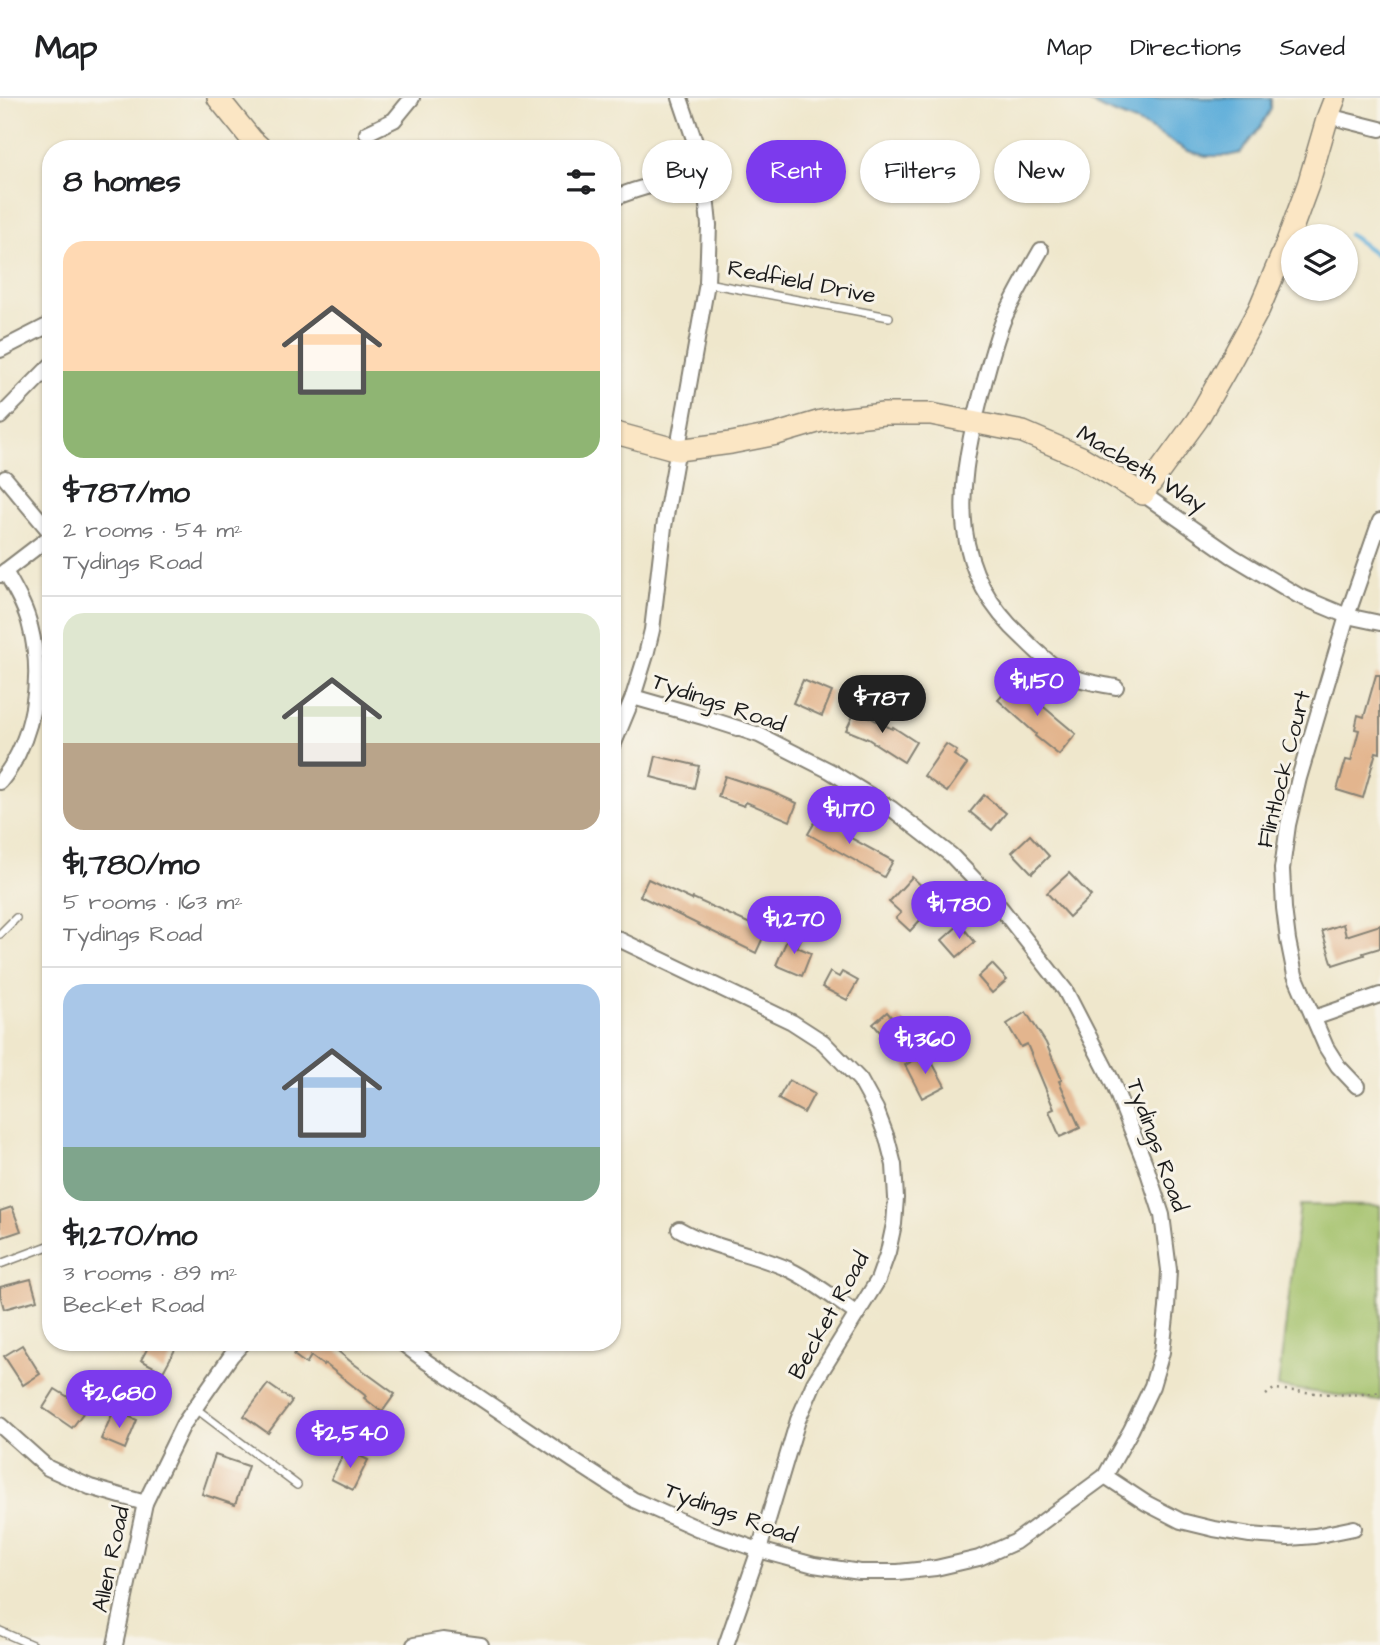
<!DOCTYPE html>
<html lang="en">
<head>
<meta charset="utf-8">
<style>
  body { margin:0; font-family:"Architects Daughter",sans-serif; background:#f6f6f6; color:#202124; height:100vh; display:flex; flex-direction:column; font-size:26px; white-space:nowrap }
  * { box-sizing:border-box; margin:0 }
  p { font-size:23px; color:#757577 }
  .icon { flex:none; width:38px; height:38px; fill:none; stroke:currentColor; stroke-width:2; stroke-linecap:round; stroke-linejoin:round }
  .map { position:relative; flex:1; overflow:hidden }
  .details { position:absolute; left:42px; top:42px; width:579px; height:1211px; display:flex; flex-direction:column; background:#fff; border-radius:28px; box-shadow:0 2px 5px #0004 }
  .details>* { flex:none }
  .hud { position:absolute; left:642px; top:42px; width:632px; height:63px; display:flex; gap:14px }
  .tools { position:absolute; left:1281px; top:126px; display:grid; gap:14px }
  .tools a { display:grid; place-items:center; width:77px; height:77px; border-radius:50%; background:#fff; box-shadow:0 2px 5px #0004; font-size:35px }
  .price { position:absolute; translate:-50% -60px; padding:0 16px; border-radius:24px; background:#7c3aed; color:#fff; font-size:23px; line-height:46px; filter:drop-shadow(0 2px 4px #0008) }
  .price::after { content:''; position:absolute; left:50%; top:42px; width:21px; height:16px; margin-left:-10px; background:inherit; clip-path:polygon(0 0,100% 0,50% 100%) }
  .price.active { background:#222; color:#fff }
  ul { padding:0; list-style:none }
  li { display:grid; align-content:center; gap:14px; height:371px; padding:0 21px }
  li+li { border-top:2px solid #e0e0e0 }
  li span { display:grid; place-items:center; height:217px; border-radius:21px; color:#555 }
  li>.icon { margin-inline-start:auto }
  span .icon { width:126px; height:126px; fill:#fffc; stroke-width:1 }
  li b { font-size:30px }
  h2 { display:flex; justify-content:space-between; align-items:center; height:84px; padding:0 21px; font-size:30px }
  .pill { padding:0 24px; border-radius:32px; background:#fff; box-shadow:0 2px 5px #0004; font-size:24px; line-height:63px }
  .pill.active { background:#7c3aed; color:#fff }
  header { display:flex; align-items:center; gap:42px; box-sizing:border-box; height:98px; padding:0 35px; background:#fff; border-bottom:2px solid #e0e0e0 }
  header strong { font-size:33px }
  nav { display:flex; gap:38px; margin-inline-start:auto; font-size:24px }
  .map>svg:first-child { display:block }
  .green { fill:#a1c068; stroke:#5e6e42; stroke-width:2 }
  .water { fill:#60afda; stroke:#3e667b; stroke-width:2 }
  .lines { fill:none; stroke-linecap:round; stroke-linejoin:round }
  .stream { stroke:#60afda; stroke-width:4.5 }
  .building { fill:#e3b58e }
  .lane-casing { stroke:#868274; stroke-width:10 }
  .street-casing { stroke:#868274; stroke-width:18 }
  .secondary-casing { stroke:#868274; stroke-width:24 }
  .path { stroke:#868274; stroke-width:2.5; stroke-dasharray:2 5; stroke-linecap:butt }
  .lane { stroke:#fff; stroke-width:7 }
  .street { stroke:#fff; stroke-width:14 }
  .secondary { stroke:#fbe6c4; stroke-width:21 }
  .labels { text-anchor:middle; stroke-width:6; stroke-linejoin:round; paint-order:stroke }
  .street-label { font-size:23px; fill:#1c1c1c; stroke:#f7f3e8 }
</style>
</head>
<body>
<header>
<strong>Map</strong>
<nav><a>Map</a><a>Directions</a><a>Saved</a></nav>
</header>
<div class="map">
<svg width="1380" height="1547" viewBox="0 0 1380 1547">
  <rect width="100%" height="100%" fill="#f7f3e8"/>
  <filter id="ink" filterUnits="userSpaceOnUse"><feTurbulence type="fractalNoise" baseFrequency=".0143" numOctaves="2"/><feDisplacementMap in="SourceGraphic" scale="14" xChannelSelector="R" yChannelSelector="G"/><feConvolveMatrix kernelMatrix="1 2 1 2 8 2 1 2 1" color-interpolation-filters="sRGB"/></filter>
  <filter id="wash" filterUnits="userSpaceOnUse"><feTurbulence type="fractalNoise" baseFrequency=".00686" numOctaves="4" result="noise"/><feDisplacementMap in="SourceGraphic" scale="28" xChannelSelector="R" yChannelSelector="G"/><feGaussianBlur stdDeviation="1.57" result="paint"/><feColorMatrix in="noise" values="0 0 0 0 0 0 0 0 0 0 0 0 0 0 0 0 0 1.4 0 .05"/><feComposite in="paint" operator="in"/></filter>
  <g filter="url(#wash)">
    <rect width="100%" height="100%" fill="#efe7cc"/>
    <!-- green -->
    <path class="green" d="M1300 1107 1380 1108V1303L1278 1289Z"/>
    <!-- water -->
    <path class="water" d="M1082 0H1271V11L1261 28 1240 55 1227 58H1206L1188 53 1143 27 1103 11Z"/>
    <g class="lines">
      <!-- stream -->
      <path class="stream" d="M1349 136 1380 159"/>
    </g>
    <g id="blocks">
      <!-- building -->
      <g class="building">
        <path d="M1376 577H1380V655L1376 654 1363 700 1337 692 1346 662 1351 663 1359 632 1355 631 1358 617 1364 619Z"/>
        <path d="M803 582 832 594 822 618 793 605Z"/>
        <path d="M1015 583 1039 605 1076 636 1059 657 1035 638 1036 636 998 602Z"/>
        <path d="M856 612 892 631 893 629 916 644 904 664 868 641 846 632Z"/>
        <path d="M946 646 957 653 954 657 967 666 947 694 924 678Z"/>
        <path d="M656 658 699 668 694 690 651 679Z"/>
        <path d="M725 678 770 693 797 705 790 723 746 704 744 708 718 699Z"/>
        <path d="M984 697 1006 715 992 732 970 714Z"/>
        <path d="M819 717 851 736 849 739 893 763 884 779 808 736Z"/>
        <path d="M1030 737 1049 758 1032 775 1012 754Z"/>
        <path d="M1069 775 1091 798 1069 819 1047 795Z"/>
        <path d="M912 779 938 803 910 833 896 820 901 815 889 804Z"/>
        <path d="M648 781 692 802 693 800 766 833 756 855 640 798Z"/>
        <path d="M960 826 975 844 957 859 942 842Z"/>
        <path d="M1343 826 1346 838 1380 827V850L1363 855 1364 857 1333 867 1322 833Z"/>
        <path d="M790 835 801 840 797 849 811 855 802 878 776 867Z"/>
        <path d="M992 866 1007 882 992 895 978 879Z"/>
        <path d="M830 874 839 879 842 874 858 883 847 902 822 889Z"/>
        <path d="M887 914 894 922 899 918 914 936 896 952 873 926Z"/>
        <path d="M1026 914 1046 945 1062 982 1059 983 1080 1030 1060 1039 1049 1013 1054 1011 1027 946 1021 949 1007 926Z"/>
        <path d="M927 955 945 988 922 1000 905 967Z"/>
        <path d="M789 982 814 996 804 1015 778 1001Z"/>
        <path d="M12 1109 21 1133 0 1140V1113Z"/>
        <path d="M31 1181 37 1202 4 1211 0 1196V1189Z"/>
        <path d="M151 1244H170L177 1248 163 1274 141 1262Z"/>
        <path d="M292 1244H327L350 1263 395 1296 382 1314 364 1300 366 1298 324 1265 323 1267 311 1258 306 1266 294 1257 299 1249Z"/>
        <path d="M22 1247 40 1276 23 1287 4 1258Z"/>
        <path d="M268 1286 292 1303 268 1335 244 1318Z"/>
        <path d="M55 1291 68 1299 72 1293 85 1302 78 1312 83 1315 72 1330 43 1310Z"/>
        <path d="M114 1312 137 1322 125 1351 101 1341Z"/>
        <path d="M346 1351 368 1362 353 1392 331 1381Z"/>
        <path d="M215 1357 248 1368 235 1407 202 1396Z"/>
      </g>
    </g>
  </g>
  <g filter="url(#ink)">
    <use href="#blocks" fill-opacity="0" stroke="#868274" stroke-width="2"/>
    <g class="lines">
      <defs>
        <g id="lane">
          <path d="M707 185 889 219"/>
          <path d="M612 612 625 616"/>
          <path d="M0 836 16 820"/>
          <path d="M0 1166 51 1147"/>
          <path d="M195 1310 297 1387"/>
          <path d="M0 1533 32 1547"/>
        </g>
        <g id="street">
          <path d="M1328 18 1380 31"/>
          <path d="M367 35 394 22 412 0"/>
          <path d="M612 101C644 87 670 83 704 78"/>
          <path d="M1041 152C1028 175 1014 198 1003 223 993 249 986 277 979 305 956 394 949 474 1024 541 1036 553 1055 571 1070 578 1084 584 1101 586 1116 589"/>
          <path d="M0 252 51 226"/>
          <path d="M0 319 51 267"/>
          <path d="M5 380 51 435"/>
          <path d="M1143 396 1232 458 1299 498 1347 518 1380 525"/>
          <path d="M0 477 51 438"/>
          <path d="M612 650 633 599 646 557 652 532 664 429 707 185 709 127 704 78 696 47 680 0"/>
          <path d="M0 684C34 642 44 580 30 528 26 509 14 490 5 473"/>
          <path d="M612 838 792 924 823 944 860 982 876 1011 887 1040 894 1067 896 1100 894 1126 888 1154 878 1182 814 1285 798 1322 759 1452 726 1547"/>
          <path d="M1314 920 1380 897"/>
          <path d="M1357 988 1338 968 1326 949 1295 877 1288 842 1284 810 1282 771 1288 727 1299 680 1347 518 1380 423"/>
          <path d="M679 1131C712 1150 753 1155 788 1171 812 1182 835 1201 857 1216"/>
          <path d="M401 1244 427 1264 574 1363 634 1402 699 1431 759 1452 814 1467 860 1474H898L936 1470 979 1460 1015 1444 1105 1378 1131 1332 1152 1288 1162 1254 1167 1210 1169 1172 1162 1117 1146 1068 1112 983 1065 892 997 805 951 757 892 711 830 673 759 637 703 619 633 599"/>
          <path d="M0 1327 48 1370 90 1389 145 1405"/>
          <path d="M1105 1378 1146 1405 1181 1423 1214 1431 1250 1437 1289 1440 1315 1438 1354 1430"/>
          <path d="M115 1547 145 1405 183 1327 231 1258 244 1244"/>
          <path d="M414 1547 443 1542 481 1547"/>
        </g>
        <g id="secondary">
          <path d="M218 0 252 42 262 51"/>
          <path d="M612 334 678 352 731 345 777 336 821 323 883 316H931L1023 334 1081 359 1143 396 1197 322 1229 266 1259 211 1284 152 1308 87 1328 18 1335 0"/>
        </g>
      </defs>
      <!-- lane casing -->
      <use href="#lane" class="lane-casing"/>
      <!-- street casing -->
      <use href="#street" class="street-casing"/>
      <!-- secondary casing -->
      <use href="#secondary" class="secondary-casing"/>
      <!-- path -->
      <path class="path" d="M1266 1297 1274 1291C1309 1294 1345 1300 1380 1294"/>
      <!-- lane -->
      <use href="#lane" class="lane"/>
      <!-- street -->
      <use href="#street" class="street"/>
      <!-- secondary -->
      <use href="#secondary" class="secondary"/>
    </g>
  </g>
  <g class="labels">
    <!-- street labels -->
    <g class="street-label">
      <text transform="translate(802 183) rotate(11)" y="8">Redfield Drive</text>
      <text transform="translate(1142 370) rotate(31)" y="8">Macbeth Way</text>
      <text transform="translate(719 604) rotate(19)" y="8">Tydings Road</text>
      <text transform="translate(1283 671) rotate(-76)" y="8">Flintlock Court</text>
      <text transform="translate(1158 1047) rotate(70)" y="8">Tydings Road</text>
      <text transform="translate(828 1217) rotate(-61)" y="8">Becket Road</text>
      <text transform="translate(731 1414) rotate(20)" y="8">Tydings Road</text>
      <text transform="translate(110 1461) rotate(-78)" y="8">Allen Road</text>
    </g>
  </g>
</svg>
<div class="tools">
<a><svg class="icon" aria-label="layers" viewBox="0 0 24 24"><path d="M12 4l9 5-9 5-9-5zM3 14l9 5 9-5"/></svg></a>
</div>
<b class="price" style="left:1037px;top:620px">$1,150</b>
<b class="price active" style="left:882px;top:637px">$787</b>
<b class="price" style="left:849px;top:748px">$1,170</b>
<b class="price" style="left:959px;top:843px">$1,780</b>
<b class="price" style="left:794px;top:858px">$1,270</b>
<b class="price" style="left:925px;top:978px">$1,360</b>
<b class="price" style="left:119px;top:1332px">$2,680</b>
<b class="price" style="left:350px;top:1372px">$2,540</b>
<div class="hud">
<a class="pill">Buy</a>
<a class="pill active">Rent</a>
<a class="pill">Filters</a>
<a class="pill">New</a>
</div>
<section class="details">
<h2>8 homes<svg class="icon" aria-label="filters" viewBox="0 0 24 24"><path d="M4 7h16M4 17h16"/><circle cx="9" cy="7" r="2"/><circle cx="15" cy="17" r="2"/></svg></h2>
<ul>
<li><span style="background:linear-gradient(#ffd9b3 60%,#8fb573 0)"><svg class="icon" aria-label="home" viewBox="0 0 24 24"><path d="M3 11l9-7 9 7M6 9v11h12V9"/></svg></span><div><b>$787/mo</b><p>2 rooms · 54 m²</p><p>Tydings Road</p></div></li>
<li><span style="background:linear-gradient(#dfe7d0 60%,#b9a48a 0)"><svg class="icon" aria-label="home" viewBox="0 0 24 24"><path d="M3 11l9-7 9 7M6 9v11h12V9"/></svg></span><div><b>$1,780/mo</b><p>5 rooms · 163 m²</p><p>Tydings Road</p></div></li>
<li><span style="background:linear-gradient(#a9c7e8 75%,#7fa58c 0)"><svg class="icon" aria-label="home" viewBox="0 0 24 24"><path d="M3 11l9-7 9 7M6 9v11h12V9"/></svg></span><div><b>$1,270/mo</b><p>3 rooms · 89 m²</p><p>Becket Road</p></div></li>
</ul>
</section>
</div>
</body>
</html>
